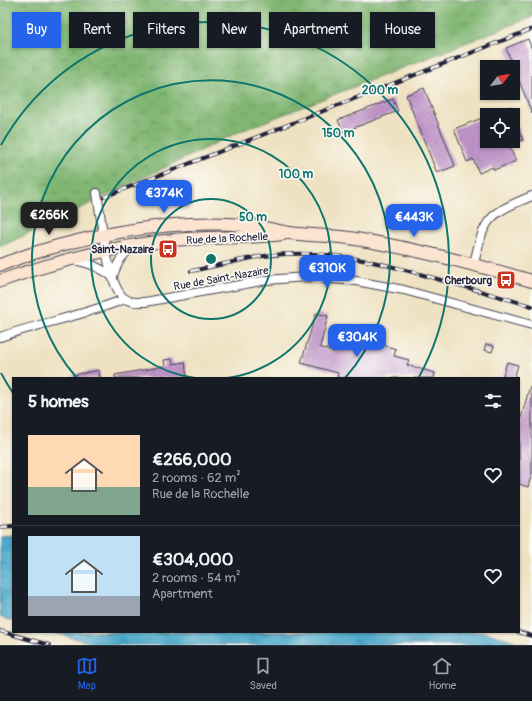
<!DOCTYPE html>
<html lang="en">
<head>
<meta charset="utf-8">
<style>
  body { margin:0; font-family:Pangolin,sans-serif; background:#20242c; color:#f1f3f6; height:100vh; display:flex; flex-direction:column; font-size:15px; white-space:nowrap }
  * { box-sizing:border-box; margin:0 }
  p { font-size:13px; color:#9ea1a6 }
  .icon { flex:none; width:22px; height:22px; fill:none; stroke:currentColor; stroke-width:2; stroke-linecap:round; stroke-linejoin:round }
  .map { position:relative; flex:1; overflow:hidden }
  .panel { position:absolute; left:12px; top:377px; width:508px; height:256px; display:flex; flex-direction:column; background:#171b24; border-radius:0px; box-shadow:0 1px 3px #0004 }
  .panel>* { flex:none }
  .banner { position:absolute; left:12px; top:12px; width:508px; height:36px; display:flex; gap:8px }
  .needle { width:26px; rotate:59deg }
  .fabs { position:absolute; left:480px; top:60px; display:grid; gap:8px }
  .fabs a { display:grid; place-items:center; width:40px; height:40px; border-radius:0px; background:#171b24; box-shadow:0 1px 3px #0004; font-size:20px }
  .price { position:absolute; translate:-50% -34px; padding:0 9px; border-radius:8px; background:#2563eb; color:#fff; font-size:13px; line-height:26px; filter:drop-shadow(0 1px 2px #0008) }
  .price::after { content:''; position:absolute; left:50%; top:24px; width:12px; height:9px; margin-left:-6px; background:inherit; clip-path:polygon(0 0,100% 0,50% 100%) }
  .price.active { background:#222; color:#fff }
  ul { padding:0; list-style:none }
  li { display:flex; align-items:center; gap:12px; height:100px; padding:0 16px }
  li+li { border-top:1px solid #363941 }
  li span { display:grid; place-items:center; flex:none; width:112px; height:80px; border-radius:0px; color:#555 }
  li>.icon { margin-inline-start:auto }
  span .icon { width:48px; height:48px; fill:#fffc; stroke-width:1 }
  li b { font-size:17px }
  h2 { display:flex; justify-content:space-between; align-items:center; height:48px; padding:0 16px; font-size:17px }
  .pill { padding:0 14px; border-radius:0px; background:#171b24; box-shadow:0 1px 3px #0004; font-size:14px; line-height:36px }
  .pill.active { background:#2563eb; color:#fff }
  .tab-bar { display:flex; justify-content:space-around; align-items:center; height:56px; border-top:1px solid #363941; background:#171b24; font-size:11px; color:#9ea1a6 }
  .tab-bar a { display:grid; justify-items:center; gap:2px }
  .tab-bar .active { color:#2563eb }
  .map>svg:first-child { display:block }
  .forest { fill:url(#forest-crowns); stroke:#516c56 }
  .water { fill:url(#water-ripples); stroke:#366582 }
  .building { fill:url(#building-hatch) }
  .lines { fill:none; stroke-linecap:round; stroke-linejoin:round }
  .street-casing { stroke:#413f4f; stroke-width:10 }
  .secondary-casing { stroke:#413f4f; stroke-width:14 }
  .street { stroke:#fff; stroke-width:8 }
  .secondary { stroke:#fde4d1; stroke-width:12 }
  .rail-casing { stroke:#22223b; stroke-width:4 }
  .rail { stroke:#fdfcf7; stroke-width:2.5; stroke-dasharray:8; stroke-linecap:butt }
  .ring { fill:none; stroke:#0f766e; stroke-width:2 }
  .labels { text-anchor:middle; stroke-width:3; stroke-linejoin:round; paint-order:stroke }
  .street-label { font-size:11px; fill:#22223b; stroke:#fdfcf7 }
  .poi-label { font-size:11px; font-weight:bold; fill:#22223b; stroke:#fdfcf7; text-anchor:end }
  .centre { fill:#0f766e; stroke:#fdfcf7; stroke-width:2 }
  .ring-label { font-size:12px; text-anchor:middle; font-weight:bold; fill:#0f766e; stroke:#fdfcf7; stroke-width:3; stroke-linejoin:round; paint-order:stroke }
</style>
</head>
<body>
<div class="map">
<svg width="532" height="645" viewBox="0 0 532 645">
  <defs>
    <pattern id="forest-crowns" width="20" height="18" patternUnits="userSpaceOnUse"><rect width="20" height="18" fill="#80b672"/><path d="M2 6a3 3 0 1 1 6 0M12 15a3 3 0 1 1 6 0" fill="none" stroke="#68945f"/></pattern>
    <pattern id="water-ripples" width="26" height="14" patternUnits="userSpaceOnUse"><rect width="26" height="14" fill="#4ba8c9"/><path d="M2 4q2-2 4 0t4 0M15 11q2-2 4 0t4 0" fill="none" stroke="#3e88a4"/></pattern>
    <pattern id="building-hatch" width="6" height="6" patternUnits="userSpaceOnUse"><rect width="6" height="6" fill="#c194ca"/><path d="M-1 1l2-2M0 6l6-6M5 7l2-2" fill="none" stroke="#9c78a5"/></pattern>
  </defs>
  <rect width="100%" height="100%" fill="#fdfcf7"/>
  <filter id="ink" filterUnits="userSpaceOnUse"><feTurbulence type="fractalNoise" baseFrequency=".025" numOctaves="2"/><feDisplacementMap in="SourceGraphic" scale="8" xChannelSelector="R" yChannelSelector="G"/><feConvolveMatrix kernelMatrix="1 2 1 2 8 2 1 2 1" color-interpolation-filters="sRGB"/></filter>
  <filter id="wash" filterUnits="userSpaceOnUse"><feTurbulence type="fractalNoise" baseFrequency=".012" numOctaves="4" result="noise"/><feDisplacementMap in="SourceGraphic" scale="16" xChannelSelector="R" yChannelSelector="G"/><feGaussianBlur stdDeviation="0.9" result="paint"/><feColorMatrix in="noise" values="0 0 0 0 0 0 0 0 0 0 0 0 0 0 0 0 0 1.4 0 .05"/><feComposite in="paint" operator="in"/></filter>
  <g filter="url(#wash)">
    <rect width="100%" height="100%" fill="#efe2c2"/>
    <!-- forest -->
    <path class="forest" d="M0 0H532V17L241 131 0 247Z"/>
    <!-- water -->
    <g class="water">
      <path d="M13 535V621L0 617V536Z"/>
      <path d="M52 632H485L528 645H98Z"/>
    </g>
    <g id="blocks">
      <!-- building -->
      <g class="building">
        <path d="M528 39 532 50V113L506 48Z"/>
        <path d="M424 88 455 166 437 173 406 95Z"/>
        <path d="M393 99 398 111 343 132 338 120Z"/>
        <path d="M510 107 523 140 513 144V115H491Z"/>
        <path d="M487 116V141H507L516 161 494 170 493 167 479 173 473 159 467 162 454 129Z"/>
        <path d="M316 313 328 316 320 347 334 352 338 340 372 350 374 342 396 349 394 356 409 360 407 365 435 373 434 378H340L337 377 338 373 301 363Z"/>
        <path d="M486 344 494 346 492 352 484 350Z"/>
        <path d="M172 359 173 364 185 362 187 378H115V375L165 366 164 360Z"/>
        <path d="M507 362 518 365 514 378H502Z"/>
        <path d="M99 370 100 378H74L73 375Z"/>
        <path d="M530 386H532V473L528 487 519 484V425Z"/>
      </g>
    </g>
  </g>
  <g filter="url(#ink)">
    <use href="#blocks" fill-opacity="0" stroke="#413f4f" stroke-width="1"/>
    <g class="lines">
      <defs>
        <g id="street">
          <path d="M97 193C101 216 107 285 124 298 130 303 138 302 145 302L267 280 306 277 356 281 404 290 532 325"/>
          <path d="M74 260C89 263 100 267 113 277"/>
          <path d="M474 264C484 218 488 214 532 196"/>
          <path d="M113 276C118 262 121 256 133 247"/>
          <path d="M0 337C41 323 85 315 125 299"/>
        </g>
        <g id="secondary">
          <path d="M0 265C72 237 168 218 245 225 261 226 275 231 290 233 312 236 334 235 356 239 416 249 474 264 532 281"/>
          <path d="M0 281C57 261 114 246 174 240 210 236 247 239 283 234"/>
        </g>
      </defs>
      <!-- street casing -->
      <use href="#street" class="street-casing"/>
      <!-- secondary casing -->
      <use href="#secondary" class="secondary-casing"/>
      <!-- street -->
      <use href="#street" class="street"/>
      <!-- secondary -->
      <use href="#secondary" class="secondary"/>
      <defs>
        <g id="rail">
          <path d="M104 197 532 29"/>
          <path d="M191 271C223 265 254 255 287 254 341 251 393 266 444 281 474 289 503 298 532 306"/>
          <path d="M0 527 13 526"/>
          <path d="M0 631 49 645"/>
          <path d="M518 632 532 636"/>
        </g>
      </defs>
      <!-- rail casing -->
      <use href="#rail" class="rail-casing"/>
      <!-- rail -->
      <use href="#rail" class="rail"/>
    </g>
  </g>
  <!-- distance rings -->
  <g class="ring">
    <circle cx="211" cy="259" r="60"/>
    <path d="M195 378A120 120 0 1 1 227 378"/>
    <path d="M77 378A179 179 0 1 1 345 378"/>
    <path d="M13 393A239 239 0 0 1 1 373M1 145A239 239 0 1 1 419 377"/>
  </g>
  <!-- icons -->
  <defs>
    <symbol id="bus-square" viewBox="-11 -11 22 22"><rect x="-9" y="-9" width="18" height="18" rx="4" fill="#c8321e" stroke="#fdfcf7"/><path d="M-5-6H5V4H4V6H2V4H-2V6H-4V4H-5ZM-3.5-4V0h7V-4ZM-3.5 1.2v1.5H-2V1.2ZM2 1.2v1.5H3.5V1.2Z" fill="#fff"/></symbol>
  </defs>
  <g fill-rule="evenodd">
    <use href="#bus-square" x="157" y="238" width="22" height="22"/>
    <use href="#bus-square" x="495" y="269" width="22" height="22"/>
  </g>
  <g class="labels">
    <!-- street labels -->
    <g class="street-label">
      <text transform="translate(227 238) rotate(-3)" y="4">Rue de la Rochelle</text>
      <text transform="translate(221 278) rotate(-10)" y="4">Rue de Saint-Nazaire</text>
    </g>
    <!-- poi labels -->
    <g class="poi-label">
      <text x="154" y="253">Saint-Nazaire</text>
      <text x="492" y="284">Cherbourg</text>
    </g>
  </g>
  <circle cx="211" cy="259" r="6" class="centre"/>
  <g class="ring-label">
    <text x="380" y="94">200 m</text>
    <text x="338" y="137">150 m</text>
    <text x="296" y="178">100 m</text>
    <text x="253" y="221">50 m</text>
  </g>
</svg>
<div class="fabs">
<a><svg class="needle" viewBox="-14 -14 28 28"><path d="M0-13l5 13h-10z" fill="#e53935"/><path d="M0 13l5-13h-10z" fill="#9ea1a6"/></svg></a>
<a><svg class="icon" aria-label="locate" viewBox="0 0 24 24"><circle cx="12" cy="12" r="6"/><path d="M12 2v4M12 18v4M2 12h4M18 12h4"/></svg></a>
</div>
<b class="price" style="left:164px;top:214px">€374K</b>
<b class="price active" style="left:49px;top:236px">€266K</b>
<b class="price" style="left:414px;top:238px">€443K</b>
<b class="price" style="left:327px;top:289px">€310K</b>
<b class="price" style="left:357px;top:358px">€304K</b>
<div class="banner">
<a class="pill active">Buy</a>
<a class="pill">Rent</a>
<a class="pill">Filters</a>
<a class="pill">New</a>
<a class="pill">Apartment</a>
<a class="pill">House</a>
</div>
<section class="panel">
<h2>5 homes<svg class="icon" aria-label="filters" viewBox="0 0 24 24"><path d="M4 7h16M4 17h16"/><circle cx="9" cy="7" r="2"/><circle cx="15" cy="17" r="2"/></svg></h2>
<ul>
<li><span style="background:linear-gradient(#ffd9b3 65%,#7fa58c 0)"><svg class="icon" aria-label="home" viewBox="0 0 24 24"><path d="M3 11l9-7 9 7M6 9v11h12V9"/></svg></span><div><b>€266,000</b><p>2 rooms · 62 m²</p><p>Rue de la Rochelle</p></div><svg class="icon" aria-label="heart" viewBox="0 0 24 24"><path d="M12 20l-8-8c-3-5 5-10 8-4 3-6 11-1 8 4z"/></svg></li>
<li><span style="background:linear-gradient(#bfe0f5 75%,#9aa5b1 0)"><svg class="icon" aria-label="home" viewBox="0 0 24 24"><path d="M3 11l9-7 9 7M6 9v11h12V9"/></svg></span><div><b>€304,000</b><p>2 rooms · 54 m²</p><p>Apartment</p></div><svg class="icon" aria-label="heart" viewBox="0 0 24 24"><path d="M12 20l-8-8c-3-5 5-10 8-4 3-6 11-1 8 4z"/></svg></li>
</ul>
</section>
</div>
<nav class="tab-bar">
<a class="active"><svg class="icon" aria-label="map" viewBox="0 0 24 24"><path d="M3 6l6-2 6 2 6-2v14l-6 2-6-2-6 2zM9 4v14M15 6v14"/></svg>Map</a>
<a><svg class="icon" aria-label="saved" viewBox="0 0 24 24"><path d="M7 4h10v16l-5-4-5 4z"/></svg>Saved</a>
<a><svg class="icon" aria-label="home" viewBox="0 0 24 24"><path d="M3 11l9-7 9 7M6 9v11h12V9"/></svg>Home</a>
</nav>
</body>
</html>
